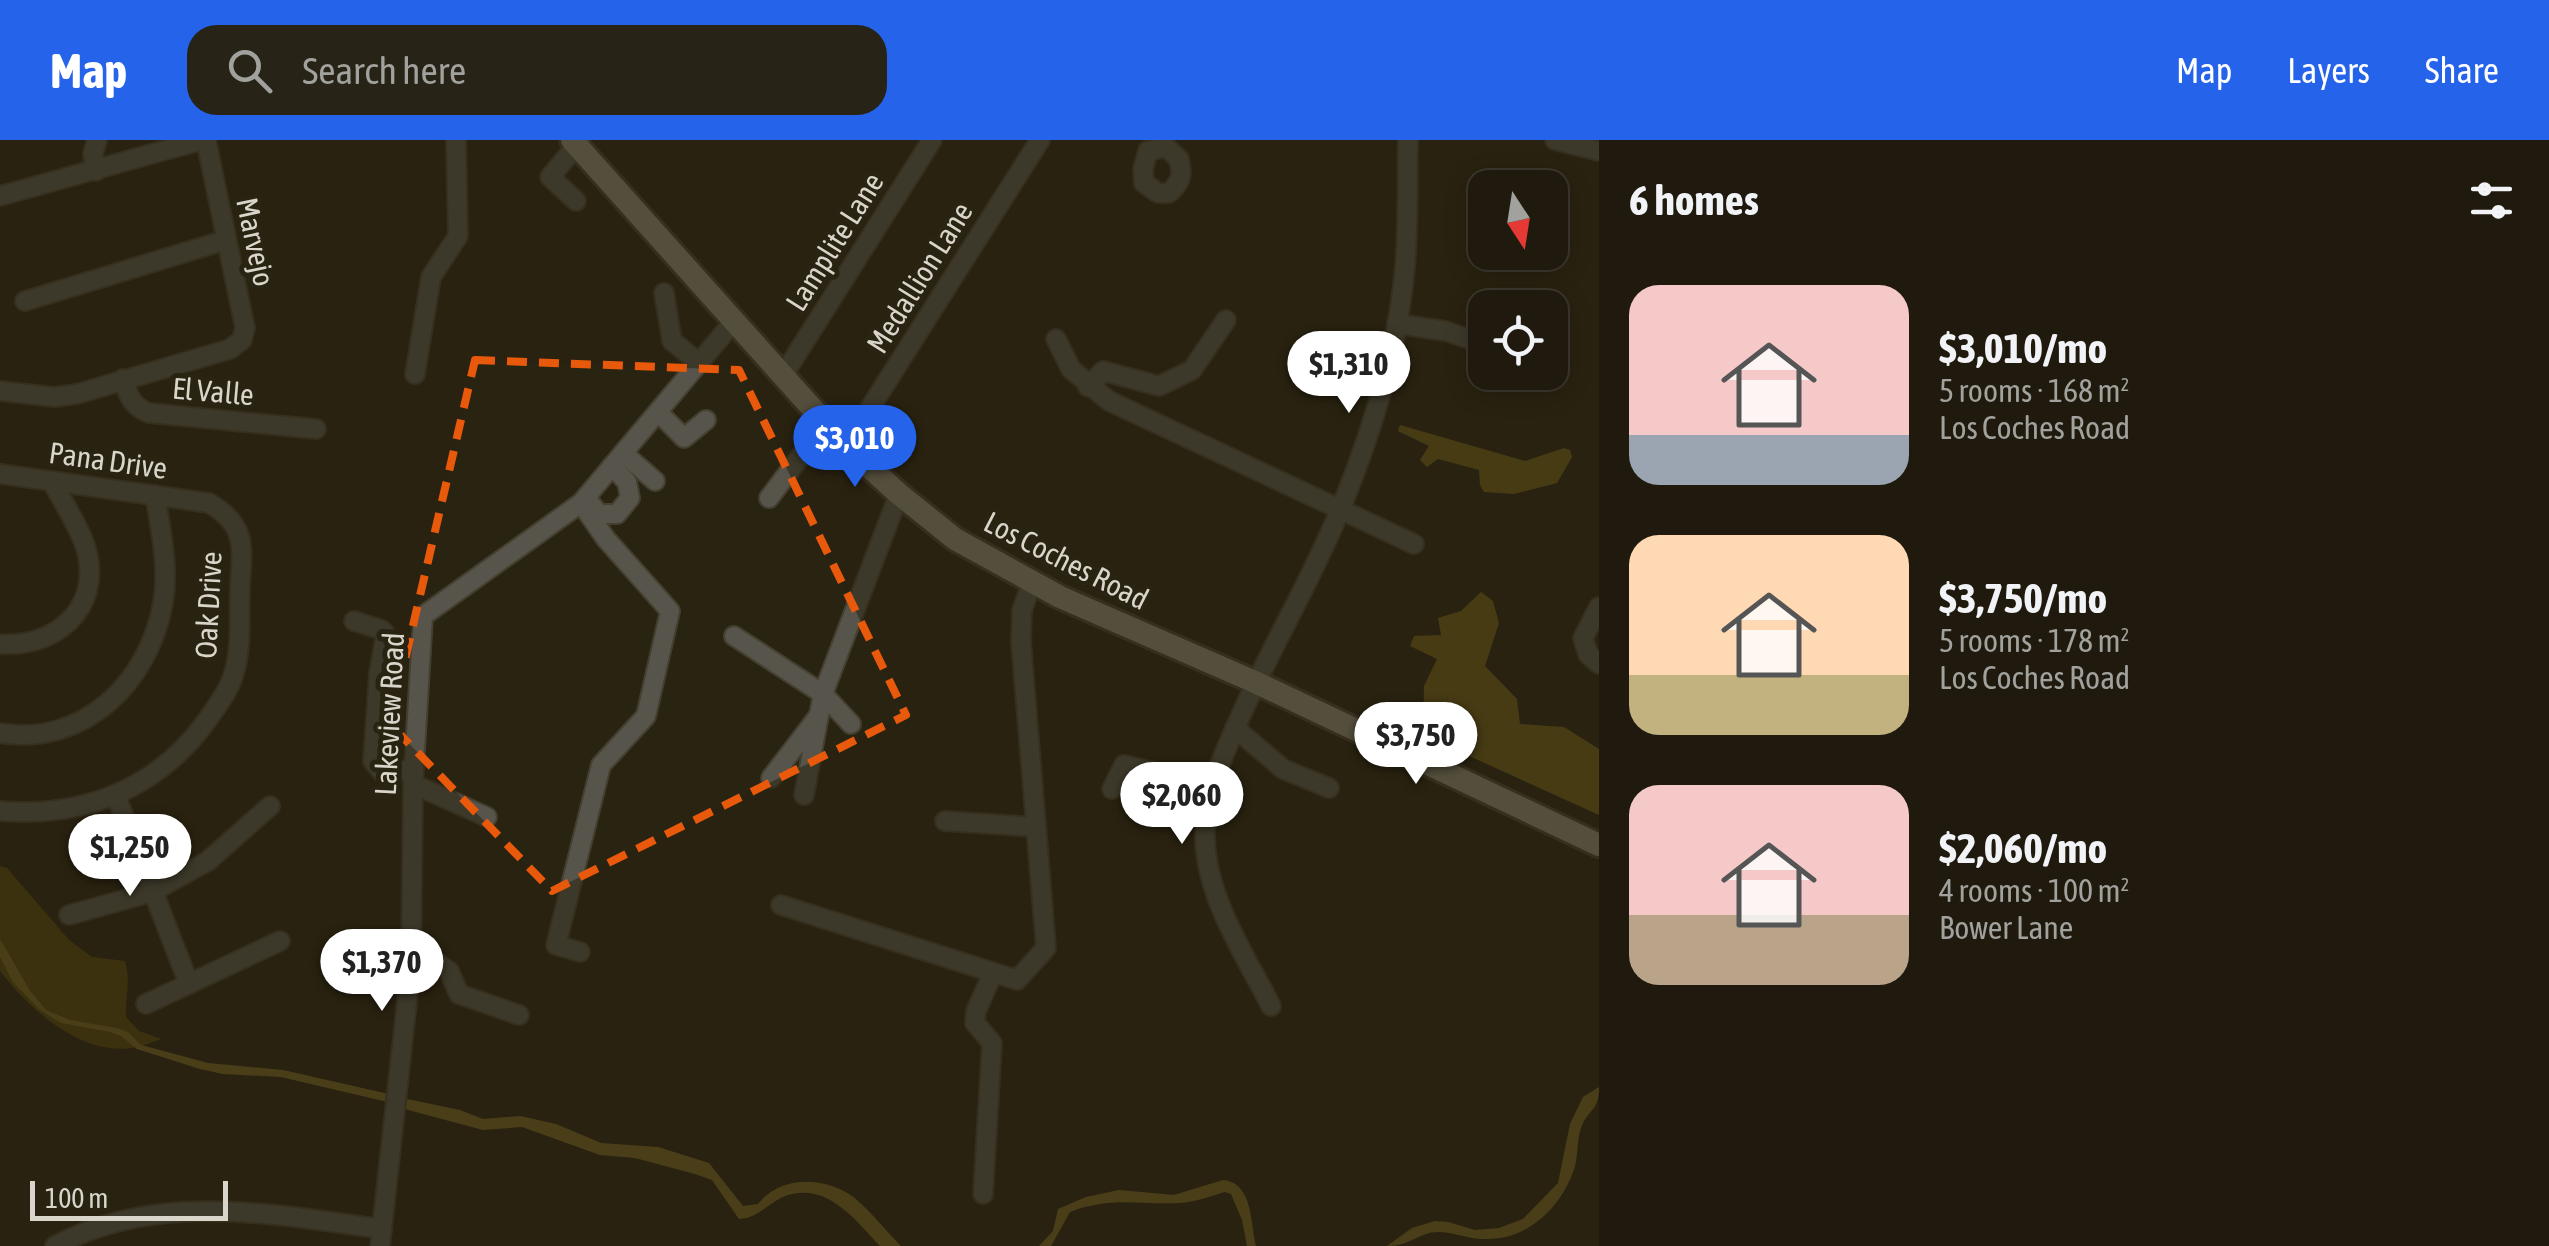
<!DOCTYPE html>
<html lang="en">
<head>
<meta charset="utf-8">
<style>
  body { margin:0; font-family:"Asap Condensed",sans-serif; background:#272316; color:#f1f3f6; height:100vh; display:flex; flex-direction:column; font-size:38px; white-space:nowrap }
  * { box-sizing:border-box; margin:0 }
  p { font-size:32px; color:#a1a19d }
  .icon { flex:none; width:55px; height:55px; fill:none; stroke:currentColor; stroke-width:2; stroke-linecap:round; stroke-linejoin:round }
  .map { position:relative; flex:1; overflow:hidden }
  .side { display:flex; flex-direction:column; background:#1f1a0d; width:950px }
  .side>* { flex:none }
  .needle { width:65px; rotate:168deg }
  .buttons { position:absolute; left:1468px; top:30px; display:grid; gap:20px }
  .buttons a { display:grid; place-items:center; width:100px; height:100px; border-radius:20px; background:#1f1a0d; box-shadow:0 5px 25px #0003,0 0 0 2px #3c382e; font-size:50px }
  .scale { position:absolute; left:30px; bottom:25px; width:198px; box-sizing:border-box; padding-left:10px; border:5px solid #d9d5ca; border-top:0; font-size:28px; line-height:35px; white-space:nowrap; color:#d9d5ca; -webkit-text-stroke:8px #292311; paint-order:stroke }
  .price { position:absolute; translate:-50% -85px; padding:0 22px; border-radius:35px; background:#fff; color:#222; font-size:32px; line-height:65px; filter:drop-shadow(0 2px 5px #0008) }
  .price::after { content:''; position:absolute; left:50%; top:60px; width:30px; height:22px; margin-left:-15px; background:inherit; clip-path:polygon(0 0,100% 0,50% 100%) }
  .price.active { background:#2563eb; color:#fff }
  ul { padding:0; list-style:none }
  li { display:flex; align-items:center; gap:30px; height:250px; padding:0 30px }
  li span { display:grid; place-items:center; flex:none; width:280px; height:200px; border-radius:30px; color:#555 }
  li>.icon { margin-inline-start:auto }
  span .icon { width:120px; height:120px; fill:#fffc; stroke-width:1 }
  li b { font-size:42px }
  h2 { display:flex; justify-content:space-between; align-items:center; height:120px; padding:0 30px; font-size:42px }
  header { display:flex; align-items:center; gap:60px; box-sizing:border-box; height:140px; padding:0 50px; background:#2563eb; color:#fff }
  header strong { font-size:48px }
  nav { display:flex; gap:55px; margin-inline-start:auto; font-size:35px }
  .search { width:700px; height:90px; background:#272316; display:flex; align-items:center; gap:25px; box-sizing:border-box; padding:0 35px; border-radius:30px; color:#a1a19d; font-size:38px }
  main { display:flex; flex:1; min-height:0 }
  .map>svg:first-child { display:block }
  .green { fill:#53440d }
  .forest { fill:#6a591a }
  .water { fill:#726123 }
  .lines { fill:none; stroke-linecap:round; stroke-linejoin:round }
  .minor-casing { stroke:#453f2f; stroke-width:22 }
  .major-casing { stroke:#453f2f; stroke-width:28 }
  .minor { stroke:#56544b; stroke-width:18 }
  .major { stroke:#888371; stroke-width:22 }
  .marked { fill:none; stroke:#e8590c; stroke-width:8; stroke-dasharray:20 12; stroke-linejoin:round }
  .labels { text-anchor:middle; stroke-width:10; stroke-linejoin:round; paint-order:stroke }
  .street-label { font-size:30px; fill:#d9d5ca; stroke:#292311 }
</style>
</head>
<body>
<header>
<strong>Map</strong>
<div class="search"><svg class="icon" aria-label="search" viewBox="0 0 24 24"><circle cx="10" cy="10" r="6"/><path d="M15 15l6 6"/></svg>Search here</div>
<nav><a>Map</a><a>Layers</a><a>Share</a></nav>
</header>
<main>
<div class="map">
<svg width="1599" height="1106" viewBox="0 0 1599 1106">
  <rect width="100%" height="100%" fill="#292311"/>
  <!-- green -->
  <path class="green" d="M0 726 7 728 69 800 92 817 125 821C131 841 125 856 126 877L139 891 161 899C152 902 141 907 131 908 79 915 29 868 0 831Z"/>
  <!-- forest -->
  <g class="forest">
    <path d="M1400 285 1525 321 1564 308 1570 310 1572 317 1557 343 1514 354 1484 352 1480 345 1479 330 1438 319 1427 327 1420 320 1429 306 1398 291Z"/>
    <path d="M1481 452 1493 461 1499 483 1485 526 1517 559 1520 584 1564 587 1599 609V675L1423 595 1424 546 1437 519 1410 506 1414 496 1441 495 1438 478 1461 471Z"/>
  </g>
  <!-- water -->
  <g class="water">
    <path d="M0 799 30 851 46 870 70 880 116 888 128 892 141 905 208 923 283 930 393 955 392 963 281 937 223 934 200 929 137 909 121 896 110 892 61 883 39 869 13 842 0 817Z"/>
    <path d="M1599 947C1599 972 1589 967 1581 988 1577 1000 1578 1014 1575 1026 1563 1066 1528 1101 1484 1099 1468 1099 1454 1092 1438 1092 1419 1092 1411 1106 1387 1106L1412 1088 1435 1081 1448 1082 1475 1090 1499 1088 1523 1079 1558 1043 1570 984 1583 957Z"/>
    <path d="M402 958 460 970 483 979 520 976 556 984 601 1003 658 1007 709 1023 743 1066 758 1064C781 1034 829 1036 857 1060 873 1074 886 1091 901 1106H880C856 1081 829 1043 788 1055 769 1061 760 1078 739 1079L712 1040 695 1034 635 1018 600 1015 522 987 483 990 401 968Z"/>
    <path d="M1223 1040C1254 1043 1250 1085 1256 1106H1247L1242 1080 1231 1054 1225 1052C1211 1056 1195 1062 1179 1063 1138 1065 1111 1056 1070 1072L1051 1106H1039L1053 1091 1058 1069 1086 1057 1119 1050 1174 1055Z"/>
  </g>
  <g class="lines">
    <defs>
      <g id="minor">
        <path d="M1555 0 1599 11"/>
        <path d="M1166 7 1179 19C1183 35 1181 42 1169 53H1158L1144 43 1143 29 1148 11Z"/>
        <path d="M96 31 93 14 97 0"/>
        <path d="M0 56 202 0"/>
        <path d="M576 61 550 37 581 0"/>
        <path d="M664 153 672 201 699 223"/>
        <path d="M25 161 226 100"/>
        <path d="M1397 184 1446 191 1485 205"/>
        <path d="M1056 199 1071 229 1109 261 1414 404"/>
        <path d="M415 234 431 137 458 96 456 0"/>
        <path d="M784 234 932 0"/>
        <path d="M123 239C128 256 133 267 149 273L316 289"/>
        <path d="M1088 247 1103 231 1159 246 1192 230 1226 180"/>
        <path d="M0 251 54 257 77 254 230 209 242 200 245 188 206 0"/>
        <path d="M658 272 684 298 706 280"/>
        <path d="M846 306 1040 0"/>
        <path d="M623 313 655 341"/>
        <path d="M0 334 209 363C248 386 242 407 240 448 239 475 242 507 234 533 230 549 217 566 208 579 158 649 84 678 0 671"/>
        <path d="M769 358 825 284"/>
        <path d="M588 360 599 374H617L630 358 627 342 612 326"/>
        <path d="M1599 467 1583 498 1588 514 1599 524"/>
        <path d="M354 481 382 490 386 495 379 533 373 621 382 632 414 629"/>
        <path d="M734 496 823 554 851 584"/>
        <path d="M0 504C54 508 101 470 87 412 82 391 62 361 52 341"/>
        <path d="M1235 588 1283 629 1329 648"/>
        <path d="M0 593C84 607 149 542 163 463 169 427 161 391 155 355"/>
        <path d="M771 638 817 578"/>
        <path d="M413 644 487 677"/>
        <path d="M1112 649 1124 625 1211 645"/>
        <path d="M804 655 823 554 899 354"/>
        <path d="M116 656 189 844"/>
        <path d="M945 681 1036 687"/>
        <path d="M781 765 1017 840 1046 808 1021 502 1022 470 1032 443"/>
        <path d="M69 775 152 752 208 721 270 666"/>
        <path d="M412 806 449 831 459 854 519 875"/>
        <path d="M580 812 556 805 601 625 646 576 670 471 606 399 581 363"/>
        <path d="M146 864 280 801"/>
        <path d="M1271 866C1245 815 1206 757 1205 698 1204 655 1221 621 1238 582 1270 508 1313 438 1343 363 1372 291 1396 215 1404 137 1409 92 1407 45 1408 0"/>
        <path d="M983 1054 992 903 975 883 976 871 993 833"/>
        <path d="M55 1106C157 1051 273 1074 382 1089"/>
        <path d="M380 1106 411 825 413 644 423 476 581 363 735 180"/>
      </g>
      <path id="major" d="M572 0 846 306 899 354 955 399 1060 457 1255 542 1599 705"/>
    </defs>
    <!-- minor casing -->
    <use href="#minor" class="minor-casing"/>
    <!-- major casing -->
    <use href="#major" class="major-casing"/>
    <!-- minor -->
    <use href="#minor" class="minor"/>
    <!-- major -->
    <use href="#major" class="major"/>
  </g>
  <!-- marked area -->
  <path d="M0 0H1599V1106H0ZM475 220 739 230 906 575 552 751 390 584Z" fill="#292311" fill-opacity=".55" fill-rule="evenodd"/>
  <path class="marked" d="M475 220 739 230 906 575 552 751 390 584Z"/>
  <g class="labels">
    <!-- street labels -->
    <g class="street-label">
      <text transform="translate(255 102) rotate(78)" y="10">Marvejo</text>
      <text transform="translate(835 102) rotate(-58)" y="10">Lamplite Lane</text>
      <text transform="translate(920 138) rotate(-58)" y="10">Medallion Lane</text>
      <text transform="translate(213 252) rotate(5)" y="10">El Valle</text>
      <text transform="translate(108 321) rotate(8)" y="10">Pana Drive</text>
      <text transform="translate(1066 421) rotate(27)" y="10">Los Coches Road</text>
      <text transform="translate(209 465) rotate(-87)" y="10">Oak Drive</text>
      <text transform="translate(390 574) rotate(-87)" y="10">Lakeview Road</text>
    </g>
  </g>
</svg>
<div class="buttons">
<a><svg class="needle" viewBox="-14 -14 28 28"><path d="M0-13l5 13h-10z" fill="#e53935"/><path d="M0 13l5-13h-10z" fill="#a1a19d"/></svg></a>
<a><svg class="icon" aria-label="locate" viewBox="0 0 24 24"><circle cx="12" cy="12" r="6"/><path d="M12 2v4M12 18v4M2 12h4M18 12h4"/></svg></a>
</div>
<div class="scale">100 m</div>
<b class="price" style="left:1349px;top:276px">$1,310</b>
<b class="price active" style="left:855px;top:350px">$3,010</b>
<b class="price" style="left:1416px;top:647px">$3,750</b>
<b class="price" style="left:1182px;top:707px">$2,060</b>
<b class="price" style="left:130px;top:759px">$1,250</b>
<b class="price" style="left:382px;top:874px">$1,370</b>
</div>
<section class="side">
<h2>6 homes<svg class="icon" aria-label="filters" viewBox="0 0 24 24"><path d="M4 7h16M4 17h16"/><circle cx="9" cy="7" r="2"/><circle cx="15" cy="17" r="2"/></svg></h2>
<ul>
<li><span style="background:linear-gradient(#f6c9c9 75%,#9aa5b1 0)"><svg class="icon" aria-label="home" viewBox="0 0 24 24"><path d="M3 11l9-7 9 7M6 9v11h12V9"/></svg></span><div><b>$3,010/mo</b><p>5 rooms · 168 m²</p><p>Los Coches Road</p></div></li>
<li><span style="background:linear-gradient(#ffd9b3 70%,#c2b280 0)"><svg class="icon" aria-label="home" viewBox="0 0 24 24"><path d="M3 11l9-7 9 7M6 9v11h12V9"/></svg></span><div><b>$3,750/mo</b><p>5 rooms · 178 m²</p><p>Los Coches Road</p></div></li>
<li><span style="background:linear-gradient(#f6c9c9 65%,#b9a48a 0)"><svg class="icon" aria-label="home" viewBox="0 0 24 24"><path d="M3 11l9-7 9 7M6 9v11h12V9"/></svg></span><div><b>$2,060/mo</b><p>4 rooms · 100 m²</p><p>Bower Lane</p></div></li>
</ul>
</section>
</main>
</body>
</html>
